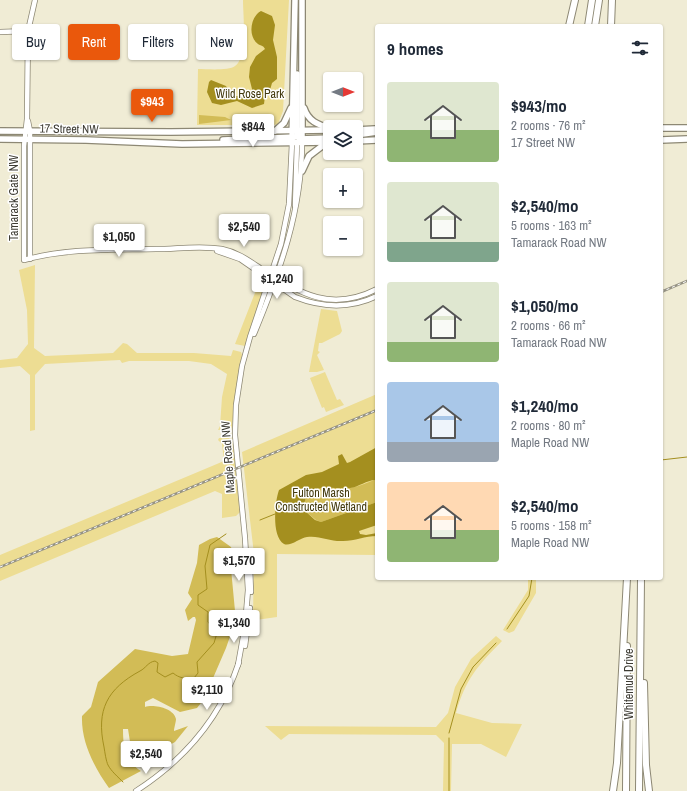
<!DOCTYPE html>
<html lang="en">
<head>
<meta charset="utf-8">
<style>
  body { margin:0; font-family:"Archivo Narrow",sans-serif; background:#f6f6f7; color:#1f2937; height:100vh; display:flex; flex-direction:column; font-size:15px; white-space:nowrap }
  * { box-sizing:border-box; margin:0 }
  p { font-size:13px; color:#747a83 }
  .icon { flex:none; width:22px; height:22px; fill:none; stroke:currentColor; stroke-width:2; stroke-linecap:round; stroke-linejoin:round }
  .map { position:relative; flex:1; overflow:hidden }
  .drawer { position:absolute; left:375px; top:24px; width:288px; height:556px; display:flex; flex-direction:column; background:#fff; border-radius:4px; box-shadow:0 1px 3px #0004 }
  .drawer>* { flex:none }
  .top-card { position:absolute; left:12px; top:24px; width:303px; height:36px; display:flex; gap:8px }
  .needle { width:26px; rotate:90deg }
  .buttons { position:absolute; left:323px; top:72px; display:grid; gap:8px }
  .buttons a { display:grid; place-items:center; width:40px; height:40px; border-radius:4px; background:#fff; box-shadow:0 1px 3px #0004; font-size:20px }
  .price { position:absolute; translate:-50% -34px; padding:0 9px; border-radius:4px; background:#fff; color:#222; font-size:13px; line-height:26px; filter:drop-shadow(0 1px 2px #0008) }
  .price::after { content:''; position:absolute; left:50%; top:24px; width:12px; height:9px; margin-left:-6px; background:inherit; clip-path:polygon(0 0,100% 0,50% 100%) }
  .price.active { background:#ea580c; color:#fff }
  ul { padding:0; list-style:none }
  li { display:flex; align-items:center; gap:12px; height:100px; padding:0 12px }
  li span { display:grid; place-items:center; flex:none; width:112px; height:80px; border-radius:4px; color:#555 }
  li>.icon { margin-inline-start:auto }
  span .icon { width:48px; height:48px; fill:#fffc; stroke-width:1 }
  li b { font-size:17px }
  h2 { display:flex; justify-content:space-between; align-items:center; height:48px; padding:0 12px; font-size:17px }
  .tag { padding:0 14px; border-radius:4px; background:#fff; box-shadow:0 1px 3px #0004; font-size:14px; line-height:36px }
  .tag.active { background:#ea580c; color:#fff }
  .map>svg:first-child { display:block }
  .green { fill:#eddd93 }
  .forest { fill:#d2bc56 }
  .water { fill:#a48f1f }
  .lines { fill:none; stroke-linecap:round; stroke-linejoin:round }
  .stream { stroke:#a48f1f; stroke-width:1 }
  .minor-casing { stroke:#8d8874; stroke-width:6 }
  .major-casing { stroke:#8d8874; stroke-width:8 }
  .highway-casing { stroke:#8d8874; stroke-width:8 }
  .minor { stroke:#fff; stroke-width:4.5 }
  .major { stroke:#fff; stroke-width:5.5 }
  .highway { stroke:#fff; stroke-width:6 }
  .rail-casing { stroke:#969384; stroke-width:2.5 }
  .rail { stroke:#fff; stroke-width:1; stroke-dasharray:3; stroke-linecap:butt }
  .labels { text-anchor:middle; stroke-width:3; stroke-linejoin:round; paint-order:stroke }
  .park-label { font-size:12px; fill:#42390d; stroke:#fff }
  .street-label { font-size:12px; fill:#3e3c34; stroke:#fff }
</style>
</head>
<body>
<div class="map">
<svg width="687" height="791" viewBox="0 0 687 791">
  <rect width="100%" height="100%" fill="#f0ecd5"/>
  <!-- green -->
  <g class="green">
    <path d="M243 0H289L283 111 278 124 274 125H197L198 69C206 69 229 71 235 66 248 57 243 15 243 0Z"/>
    <path d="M35 265 34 348 45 356 113 353 123 343 127 344 137 353H194L231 356 233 350 241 352 242 355 235 395 232 428 229 429 218 430 220 426 222 397 227 374 211 364 189 361H129L122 363 120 360 45 364 35 375V430L30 431V375L20 366 0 368V360L17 358 28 344 27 310 19 270Z"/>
    <path d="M259 275 267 282 245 346 235 344 260 280Z"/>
    <path d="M321 309 337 311 342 331 340 334 322 343H319L318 351 320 352 317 355 324 370 317 372H309Z"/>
    <path d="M325 372 337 400 340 399 344 405 326 412 324 407 322 408 310 378Z"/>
    <path d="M377 394V555L277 554V617L256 620 253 616 254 554 242 452Z"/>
    <path d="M219 438H229L234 443 241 511 236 516 222 518V494L215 491 0 581V555L224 461 222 444 218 440Z"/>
    <path d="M528 578H536V593L514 631 509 633 503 630 528 590Z"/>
    <path d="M496 636 502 641C478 665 465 680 456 713L492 723 522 724 506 757 481 744H452L451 791H443L444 743 436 735 289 734 281 740 265 726 436 727 448 713 455 687 471 659Z"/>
  </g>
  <!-- forest -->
  <g class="forest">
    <path d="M199 115 225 117 231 120 199 124Z"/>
    <path d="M374 480H377V502L321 522 316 520 304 510C304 478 330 490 350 488 358 487 366 483 374 480Z"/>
    <path d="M217 537 231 547 233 553 230 558 235 611 234 625 226 648 204 699 197 708 180 712 153 698 145 702V707C153 704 174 708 176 719 176 722 174 728 174 731L188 726 175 742 166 747 161 743 131 748 128 729H123C123 747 125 761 141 771L109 788C94 767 81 742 82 716L91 707 98 682 135 649 172 656 188 654 196 620 195 617H193L188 621 185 610 192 599 188 593 197 563 199 545 210 539Z"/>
  </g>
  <!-- water -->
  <g class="water">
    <path d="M261 11 272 16 275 25 273 40 277 57V79L272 83 270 90 272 94 265 96 264 104 252 108 237 101 221 105 212 103 207 92 209 82 211 80 226 86 229 91 236 96H248L253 93 249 77 250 67 256 56 265 49C263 45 261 46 258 44 247 36 251 16 261 11Z"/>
    <path d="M377 447V480C368 479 359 487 350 488 330 490 304 479 304 510L315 520 321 522 377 502V525L359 531 360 534 366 535 377 533V536C365 536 355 541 343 541 331 542 319 535 307 537 300 538 290 547 284 544 271 536 275 501 279 490L306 475 322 472 339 464 338 456 342 454 347 463 350 462Z"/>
  </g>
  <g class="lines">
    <!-- stream -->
    <g class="stream">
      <path d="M661 460 687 457"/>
      <path d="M260 520 275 514"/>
      <path d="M507 629 529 596 532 578"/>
      <path d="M449 733 461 689 473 667 496 643"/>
      <path d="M123 782C118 777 111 771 108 765 106 761 105 753 104 747 96 710 107 689 140 671 146 668 148 662 155 661L158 663 157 672 165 677 173 673C179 678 185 679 194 678L198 673 197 662 214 643 217 633 208 622V612L198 605V595L207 589 205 566 210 545 226 534"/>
      <path d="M449 791V738"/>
    </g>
    <defs>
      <g id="minor">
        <path d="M35 0 28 31 27 119 24 146V260C68 248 111 250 156 249 177 249 201 245 222 249 237 252 248 260 260 268 300 293 330 313 377 289"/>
        <path d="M0 32 28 31"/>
        <path d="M28 121 30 131V259"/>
        <path d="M295 206 297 143"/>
        <path d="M217 251 240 259 295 297C323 308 350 309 377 296"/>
        <path d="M254 334C280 271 302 211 302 142"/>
        <path d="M250 568 251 592"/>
        <path d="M245 646 250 608"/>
        <path d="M238 665 245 626 248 590 245 538 235 435 236 405 242 366 250 337 281 244 289 204 292 143"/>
        <path d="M136 791C184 760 221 717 239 662"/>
      </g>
      <g id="major">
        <path d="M302 0V142"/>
        <path d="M297 74V130L298 137 302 142"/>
        <path d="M304 108C308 121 318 125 330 128"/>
        <path d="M661 128H687"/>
        <path d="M356 130 375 129"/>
        <path d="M0 131 171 132 330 130"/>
        <path d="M275 131 284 123 291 108"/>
        <path d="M356 135 377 132"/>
        <path d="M0 139 86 140 182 144 330 142"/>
        <path d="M300 139 330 138"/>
        <path d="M223 140 295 137"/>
        <path d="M661 140 687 139"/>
        <path d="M356 141 377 140"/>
        <path d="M292 143 295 0"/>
        <path d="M302 171 309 156 326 143"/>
      </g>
      <g id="highway">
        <path d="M569 26 575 0"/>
        <path d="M588 26 592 0"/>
        <path d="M595 26 599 0"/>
        <path d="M611 26 612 0"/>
        <path d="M644 683 646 765 649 791"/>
        <path d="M613 791 617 763 627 578"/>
        <path d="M626 791 627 646"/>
        <path d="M639 791 641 578"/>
      </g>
    </defs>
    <!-- minor casing -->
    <use href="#minor" class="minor-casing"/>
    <!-- major casing -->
    <use href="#major" class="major-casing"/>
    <!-- highway casing -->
    <use href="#highway" class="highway-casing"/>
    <!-- minor -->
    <use href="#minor" class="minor"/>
    <!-- major -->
    <use href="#major" class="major"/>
    <!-- highway -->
    <use href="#highway" class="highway"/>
    <defs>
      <g id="rail">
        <path d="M661 292 687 281"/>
        <path d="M0 567 377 410"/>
      </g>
    </defs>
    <!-- rail casing -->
    <use href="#rail" class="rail-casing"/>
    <!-- rail -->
    <use href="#rail" class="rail"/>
  </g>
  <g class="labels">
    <!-- park labels -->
    <g class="park-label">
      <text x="250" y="98">Wild Rose Park</text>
      <text x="321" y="497">Fulton Marsh<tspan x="321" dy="14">Constructed Wetland</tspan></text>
    </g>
    <!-- street labels -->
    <g class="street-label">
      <text transform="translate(69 129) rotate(1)" y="4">17 Street NW</text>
      <text transform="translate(14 198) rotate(-90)" y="4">Tamarack Gate NW</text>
      <text transform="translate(228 457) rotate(-94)" y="4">Maple Road NW</text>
      <text transform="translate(629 684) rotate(-90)" y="4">Whitemud Drive</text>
    </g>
  </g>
</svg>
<div class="buttons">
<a><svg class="needle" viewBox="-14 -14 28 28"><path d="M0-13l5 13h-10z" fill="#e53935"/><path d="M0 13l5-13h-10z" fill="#747a83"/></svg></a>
<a><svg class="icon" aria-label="layers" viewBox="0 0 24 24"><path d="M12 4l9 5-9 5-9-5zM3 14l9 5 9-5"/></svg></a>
<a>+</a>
<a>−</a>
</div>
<b class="price active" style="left:152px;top:123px">$943</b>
<b class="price" style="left:253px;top:148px">$844</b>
<b class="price" style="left:244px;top:248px">$2,540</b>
<b class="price" style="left:119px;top:258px">$1,050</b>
<b class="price" style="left:277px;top:300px">$1,240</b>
<b class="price" style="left:239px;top:582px">$1,570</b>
<b class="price" style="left:234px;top:644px">$1,340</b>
<b class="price" style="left:207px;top:711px">$2,110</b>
<b class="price" style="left:146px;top:775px">$2,540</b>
<div class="top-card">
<a class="tag">Buy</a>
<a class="tag active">Rent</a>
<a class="tag">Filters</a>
<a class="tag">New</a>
</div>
<section class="drawer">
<h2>9 homes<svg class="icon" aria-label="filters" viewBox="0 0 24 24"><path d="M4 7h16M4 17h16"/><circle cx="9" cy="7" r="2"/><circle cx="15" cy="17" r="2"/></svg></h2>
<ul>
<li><span style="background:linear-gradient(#dfe7d0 60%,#8fb573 0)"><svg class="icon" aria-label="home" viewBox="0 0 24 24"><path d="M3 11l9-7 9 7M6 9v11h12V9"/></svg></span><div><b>$943/mo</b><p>2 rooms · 76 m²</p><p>17 Street NW</p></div></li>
<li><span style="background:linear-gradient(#dfe7d0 75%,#7fa58c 0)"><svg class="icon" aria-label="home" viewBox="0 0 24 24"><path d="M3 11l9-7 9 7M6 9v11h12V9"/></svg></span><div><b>$2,540/mo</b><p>5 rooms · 163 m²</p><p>Tamarack Road NW</p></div></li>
<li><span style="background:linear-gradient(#dfe7d0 75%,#8fb573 0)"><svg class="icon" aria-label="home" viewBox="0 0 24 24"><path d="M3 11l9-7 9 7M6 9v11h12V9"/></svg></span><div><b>$1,050/mo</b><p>2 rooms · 66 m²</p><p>Tamarack Road NW</p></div></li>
<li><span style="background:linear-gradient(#a9c7e8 75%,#9aa5b1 0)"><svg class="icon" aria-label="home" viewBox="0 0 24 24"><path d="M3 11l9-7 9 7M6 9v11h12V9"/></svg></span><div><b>$1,240/mo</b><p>2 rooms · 80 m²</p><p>Maple Road NW</p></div></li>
<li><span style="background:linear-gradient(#ffd9b3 60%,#8fb573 0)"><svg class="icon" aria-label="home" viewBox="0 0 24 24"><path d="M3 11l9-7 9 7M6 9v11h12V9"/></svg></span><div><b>$2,540/mo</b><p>5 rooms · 158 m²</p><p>Maple Road NW</p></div></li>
</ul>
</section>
</div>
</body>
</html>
